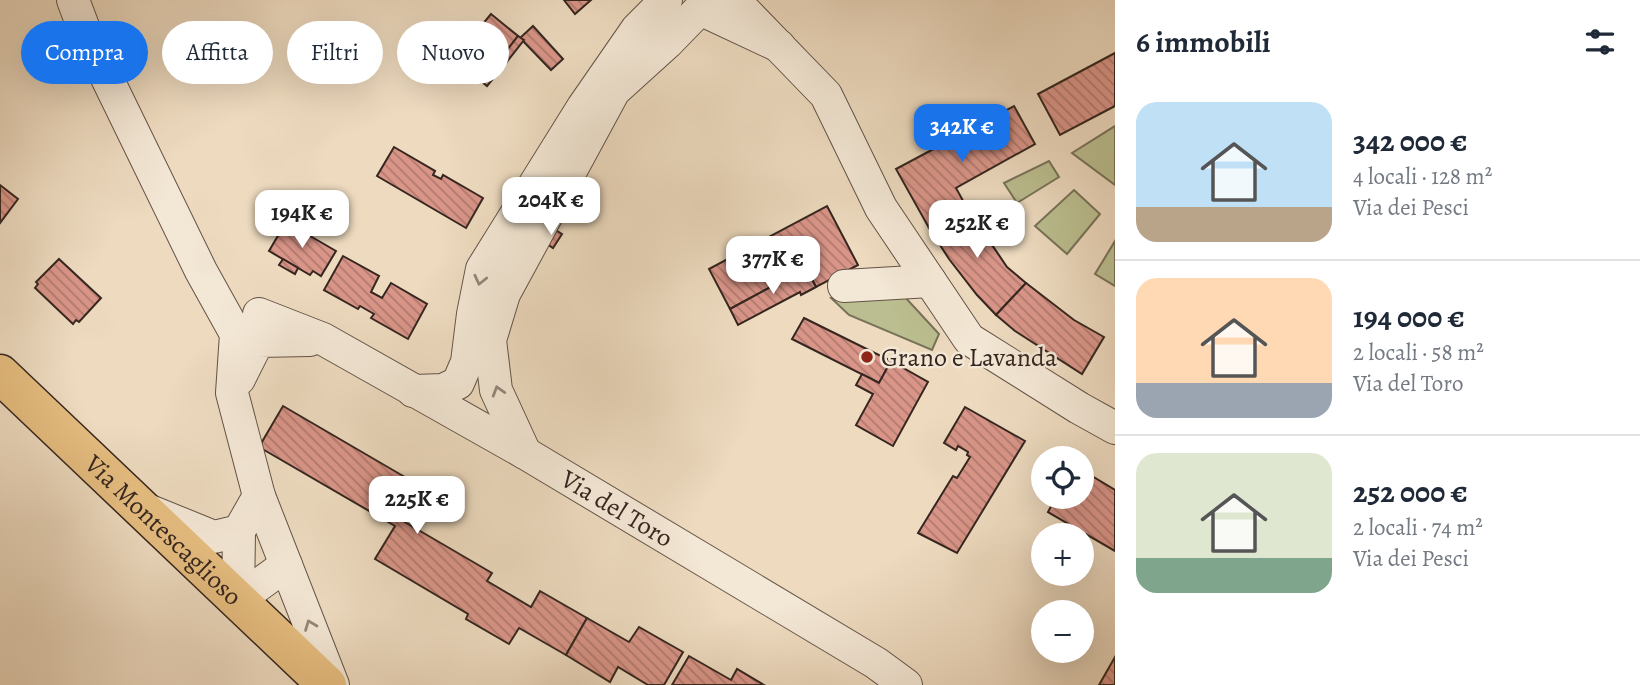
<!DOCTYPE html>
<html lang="it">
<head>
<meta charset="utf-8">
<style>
  body { margin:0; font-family:Alegreya,serif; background:#f2f2f3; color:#1f2937; height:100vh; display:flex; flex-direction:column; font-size:26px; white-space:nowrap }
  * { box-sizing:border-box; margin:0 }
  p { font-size:23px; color:#747a83 }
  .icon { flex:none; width:38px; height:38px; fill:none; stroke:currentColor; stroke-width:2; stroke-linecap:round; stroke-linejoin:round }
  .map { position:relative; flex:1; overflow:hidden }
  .panel { display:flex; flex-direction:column; background:#fff; width:525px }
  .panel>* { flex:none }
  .banner { position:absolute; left:21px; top:21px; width:665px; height:63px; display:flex; gap:14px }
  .fabs { position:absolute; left:1031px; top:446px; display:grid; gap:14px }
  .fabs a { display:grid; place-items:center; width:63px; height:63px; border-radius:50%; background:#fff; box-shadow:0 7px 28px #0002; font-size:35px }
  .price { position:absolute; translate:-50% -60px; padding:0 16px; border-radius:14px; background:#fff; color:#222; font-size:23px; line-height:46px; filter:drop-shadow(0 2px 4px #0008) }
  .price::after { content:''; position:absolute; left:50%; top:42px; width:21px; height:16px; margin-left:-10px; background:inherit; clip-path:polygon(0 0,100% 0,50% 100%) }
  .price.selected { background:#1a73e8; color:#fff }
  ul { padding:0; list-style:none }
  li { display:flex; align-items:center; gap:21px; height:175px; padding:0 21px }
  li+li { border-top:2px solid #e0e1e3 }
  li span { display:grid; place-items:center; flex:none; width:196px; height:140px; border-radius:21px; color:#555 }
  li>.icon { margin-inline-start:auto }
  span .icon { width:84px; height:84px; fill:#fffc; stroke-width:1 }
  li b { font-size:30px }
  h2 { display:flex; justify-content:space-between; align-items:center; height:84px; padding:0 21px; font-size:30px }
  .pill { padding:0 24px; border-radius:32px; background:#fff; box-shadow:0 7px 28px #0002; font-size:24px; line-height:63px }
  .pill.selected { background:#1a73e8; color:#fff }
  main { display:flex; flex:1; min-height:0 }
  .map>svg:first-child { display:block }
  .green { fill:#bbbe90; stroke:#787258; stroke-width:2 }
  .building { fill:url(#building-back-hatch); stroke:#35261f; stroke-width:2 }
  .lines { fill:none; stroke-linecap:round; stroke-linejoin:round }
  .minor-casing { stroke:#635347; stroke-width:34 }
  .major-casing { stroke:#35261f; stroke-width:41 }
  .minor { stroke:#f3e7d5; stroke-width:32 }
  .major { stroke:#e6bd80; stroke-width:38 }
  .oneway { stroke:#94867a }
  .poi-dot { fill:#8f2418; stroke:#f3e7d5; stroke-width:2.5 }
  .labels { text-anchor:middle; stroke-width:5; stroke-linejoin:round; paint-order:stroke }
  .poi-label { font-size:26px; fill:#35261f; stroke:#f3e7d5; text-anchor:start }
  .street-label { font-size:26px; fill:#35261f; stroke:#f3e7d5 }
</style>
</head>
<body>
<main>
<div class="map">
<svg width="1115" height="685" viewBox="0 0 1115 685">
  <defs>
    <pattern id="building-back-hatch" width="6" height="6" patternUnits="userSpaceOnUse" patternTransform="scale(1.75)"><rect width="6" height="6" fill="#d99588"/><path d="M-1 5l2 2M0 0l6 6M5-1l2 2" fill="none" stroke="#b1796f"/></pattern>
  </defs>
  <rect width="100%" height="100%" fill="#eddabf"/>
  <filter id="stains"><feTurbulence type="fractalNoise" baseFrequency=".00286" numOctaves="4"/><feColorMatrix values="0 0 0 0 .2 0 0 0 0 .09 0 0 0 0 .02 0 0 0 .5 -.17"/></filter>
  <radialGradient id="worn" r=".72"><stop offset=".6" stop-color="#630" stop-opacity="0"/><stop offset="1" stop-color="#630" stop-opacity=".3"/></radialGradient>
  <!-- green -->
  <g class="green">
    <path d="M1115 126V185L1072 153Z"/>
    <path d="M1049 161 1059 177 1017 203 1004 183Z"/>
    <path d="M1074 190 1100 214 1067 254 1035 226Z"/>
    <path d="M1115 241V286L1095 274Z"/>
    <path d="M845 293 904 296 939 334 932 350 849 315 831 298Z"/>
  </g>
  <!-- building -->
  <g class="building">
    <path d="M564 0H591L575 14Z"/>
    <path d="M491 14 518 36 500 59 506 63 487 86 465 68 483 45 472 37Z"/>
    <path d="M533 26 563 59 551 70 520 38Z"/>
    <path d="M518 36 524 40 506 63 500 59Z"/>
    <path d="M1115 53V106L1060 135 1038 94Z"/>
    <path d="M1014 106 1035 144 956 188 967 208 929 228 896 169Z"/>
    <path d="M394 147 435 171 433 175 441 179 443 175 483 198 466 228 377 176Z"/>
    <path d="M0 185 18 199 0 223Z"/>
    <path d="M827 206 858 265 816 287 806 268 730 309 709 269Z"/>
    <path d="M967 208 1007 267 1026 283 996 315 977 295 949 259 929 228Z"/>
    <path d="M286 222 336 251 321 276 313 271 310 275 269 251Z"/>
    <path d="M549 226 562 234 553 248 541 240Z"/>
    <path d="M343 256 379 276 371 292 382 298 391 283 427 304 408 339 371 318 374 314 360 306 358 309 324 290Z"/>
    <path d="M59 259 101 298 79 322 76 320 73 324 35 288 38 284 36 282Z"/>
    <path d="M283 259 298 268 295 274 279 265Z"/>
    <path d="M806 268 816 287 801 295 800 292 738 325 730 309Z"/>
    <path d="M1026 283 1074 320 1104 337 1082 374 1015 331 996 315Z"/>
    <path d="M804 318 891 361 879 383 792 339Z"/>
    <path d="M891 361 928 382 893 446 856 425 873 394 856 385 862 374 879 383Z"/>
    <path d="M283 406 422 487 403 521 492 573 487 581 531 607 540 591 587 618 566 655 519 628 509 644 466 619 468 614 375 559 395 526 259 447Z"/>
    <path d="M965 407 1025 441 957 553 918 533 953 476 957 478 970 457 967 455 968 452 958 446 956 450 944 443Z"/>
    <path d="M1082 470 1115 490V551L1048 512 1056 497H1082Z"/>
    <path d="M587 618 629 642 639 627 683 652 664 685H648L618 667 610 682 566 655Z"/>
    <path d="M689 656 731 680 737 669 764 685H672Z"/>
    <path d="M1115 657V685H1099Z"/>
  </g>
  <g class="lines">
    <defs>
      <g id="minor">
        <path d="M73 0 87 37 201 271 236 334 232 393 259 496 333 685"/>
        <path d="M734 0 826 95 881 208 969 339 1079 408 1115 428"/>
        <path d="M844 286 930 281"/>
        <path id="s1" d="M259 314 323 339 525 453 876 663 906 685"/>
        <path d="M239 379 258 341 310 340"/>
        <path d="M413 391 443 390 458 383 467 362 473 314 482 269 583 107 637 29 666 0"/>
        <path d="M525 453 496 390 490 340 504 294 614 91 667 43 700 9 779 46"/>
        <path d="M150 511 214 537 239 531 259 496"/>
        <path d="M238 600 239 531"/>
        <path d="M238 600 286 565"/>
      </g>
      <g id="major">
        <path id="s2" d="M0 374 327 685"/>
      </g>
    </defs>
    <!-- minor casing -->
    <use href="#minor" class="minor-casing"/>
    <!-- major casing -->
    <use href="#major" class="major-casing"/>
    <!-- minor -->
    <use href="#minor" class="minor"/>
    <!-- major -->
    <use href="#major" class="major"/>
  </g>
  <!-- one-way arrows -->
  <defs><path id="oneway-chevron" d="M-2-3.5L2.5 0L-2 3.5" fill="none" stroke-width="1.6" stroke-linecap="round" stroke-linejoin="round" transform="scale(1.75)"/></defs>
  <g class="oneway">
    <use href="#oneway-chevron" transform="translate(480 280) rotate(103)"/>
    <use href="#oneway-chevron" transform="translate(498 391) rotate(-107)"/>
    <use href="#oneway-chevron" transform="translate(310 625) rotate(-111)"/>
  </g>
  <!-- markers -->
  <circle class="poi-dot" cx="867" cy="357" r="7"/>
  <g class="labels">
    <!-- poi labels -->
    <g class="poi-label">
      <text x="881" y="366">Grano e Lavanda</text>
    </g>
    <!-- street labels -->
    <g class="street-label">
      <text dy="9" stroke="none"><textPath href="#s1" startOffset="408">Via del Toro</textPath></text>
      <text dy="9" stroke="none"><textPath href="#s2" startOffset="226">Via Montescaglioso</textPath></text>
    </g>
  </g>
  <rect width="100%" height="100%" filter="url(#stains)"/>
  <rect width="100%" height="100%" fill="url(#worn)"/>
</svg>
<div class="fabs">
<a><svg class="icon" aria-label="locate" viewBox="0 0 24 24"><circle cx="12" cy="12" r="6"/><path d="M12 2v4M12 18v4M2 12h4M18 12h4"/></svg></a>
<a>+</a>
<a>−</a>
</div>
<b class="price selected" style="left:962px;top:164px">342K €</b>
<b class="price" style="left:551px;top:237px">204K €</b>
<b class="price" style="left:302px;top:250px">194K €</b>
<b class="price" style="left:977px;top:260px">252K €</b>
<b class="price" style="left:773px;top:296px">377K €</b>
<b class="price" style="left:417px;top:536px">225K €</b>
<div class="banner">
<a class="pill selected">Compra</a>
<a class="pill">Affitta</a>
<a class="pill">Filtri</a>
<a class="pill">Nuovo</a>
</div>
</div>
<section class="panel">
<h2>6 immobili<svg class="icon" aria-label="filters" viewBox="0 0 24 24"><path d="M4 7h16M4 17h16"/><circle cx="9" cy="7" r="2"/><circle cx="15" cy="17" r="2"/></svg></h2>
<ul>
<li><span style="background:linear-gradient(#bfe0f5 75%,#b9a48a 0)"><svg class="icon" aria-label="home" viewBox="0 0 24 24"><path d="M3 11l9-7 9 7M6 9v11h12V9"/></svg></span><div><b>342 000 €</b><p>4 locali · 128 m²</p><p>Via dei Pesci</p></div></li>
<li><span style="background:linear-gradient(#ffd9b3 75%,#9aa5b1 0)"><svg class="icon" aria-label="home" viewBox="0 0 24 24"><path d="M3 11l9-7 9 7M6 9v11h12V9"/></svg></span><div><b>194 000 €</b><p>2 locali · 58 m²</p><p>Via del Toro</p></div></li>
<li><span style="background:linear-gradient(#dfe7d0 75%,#7fa58c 0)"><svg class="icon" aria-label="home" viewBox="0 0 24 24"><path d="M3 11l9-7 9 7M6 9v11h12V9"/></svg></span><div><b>252 000 €</b><p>2 locali · 74 m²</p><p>Via dei Pesci</p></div></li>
</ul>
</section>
</main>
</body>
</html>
